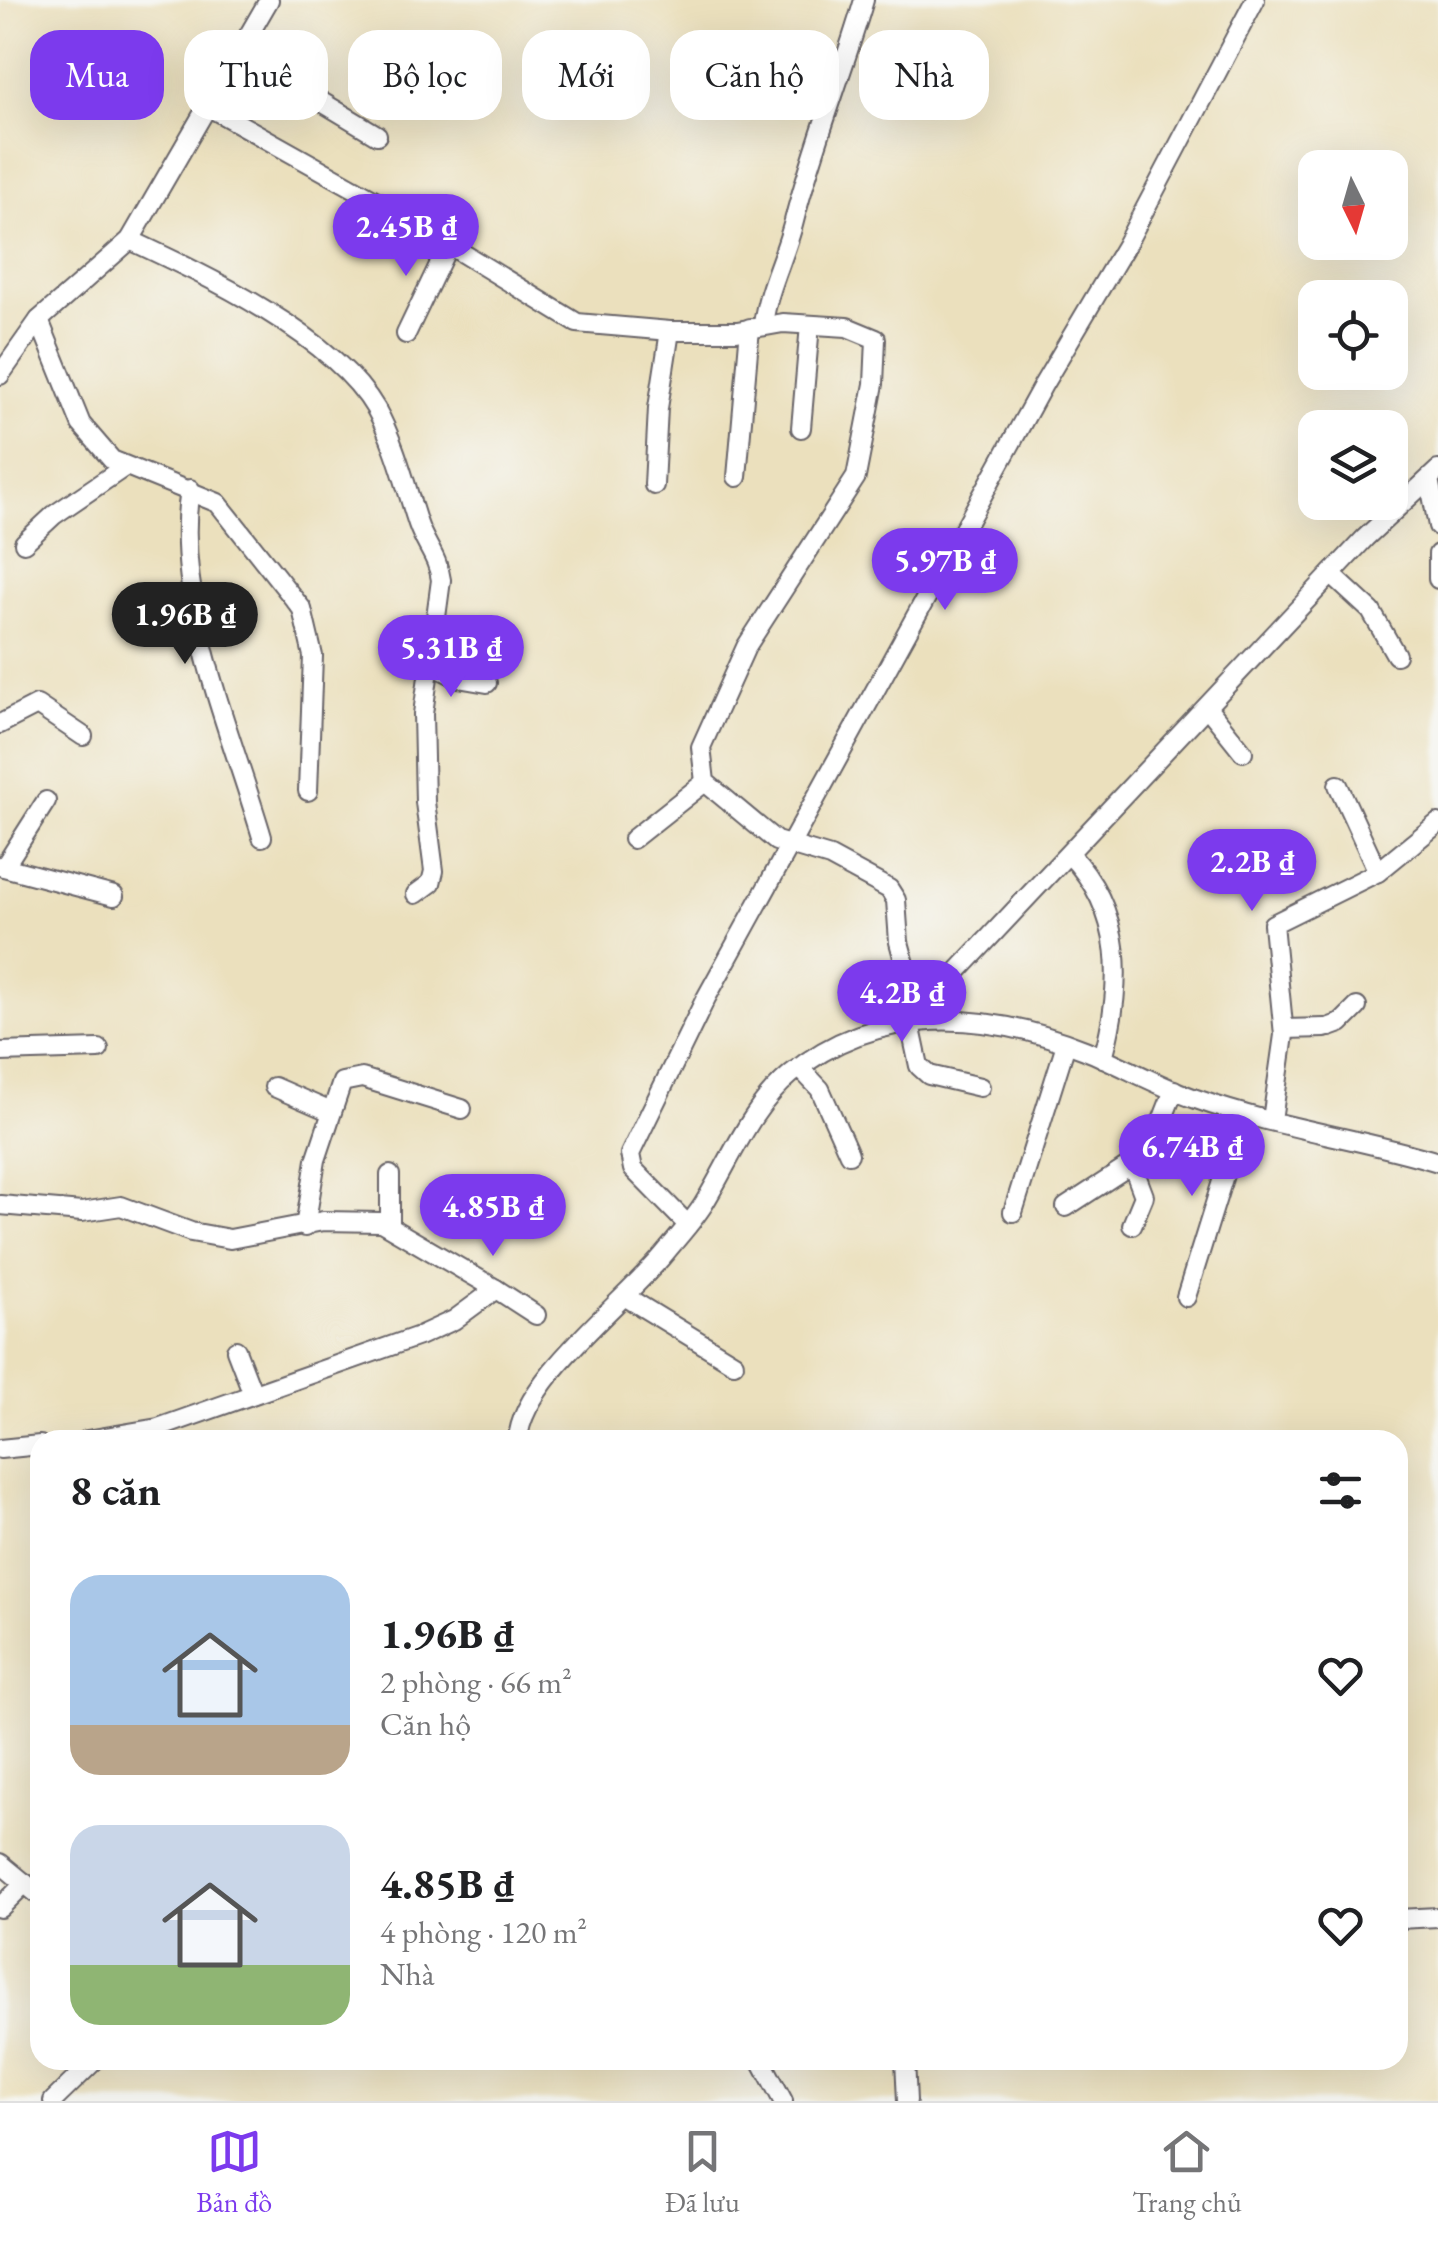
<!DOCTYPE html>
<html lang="vi">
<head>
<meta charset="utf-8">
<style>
  body { margin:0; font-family:"EB Garamond",serif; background:#f6f6f6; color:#202124; height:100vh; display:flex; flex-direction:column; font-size:38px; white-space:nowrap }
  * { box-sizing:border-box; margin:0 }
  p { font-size:32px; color:#757577 }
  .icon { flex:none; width:55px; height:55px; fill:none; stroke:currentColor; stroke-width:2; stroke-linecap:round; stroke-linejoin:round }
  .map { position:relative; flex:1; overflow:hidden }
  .panel { position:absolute; left:30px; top:1430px; width:1378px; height:640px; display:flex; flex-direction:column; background:#fff; border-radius:30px; box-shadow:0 10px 40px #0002 }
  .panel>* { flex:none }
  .hud { position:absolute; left:30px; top:30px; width:1380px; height:90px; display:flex; gap:20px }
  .needle { width:65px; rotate:175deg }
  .buttons { position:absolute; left:1298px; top:150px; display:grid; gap:20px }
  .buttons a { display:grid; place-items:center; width:110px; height:110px; border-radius:20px; background:#fff; box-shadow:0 10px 40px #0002; font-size:50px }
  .price { position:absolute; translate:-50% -85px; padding:0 22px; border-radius:35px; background:#7c3aed; color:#fff; font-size:32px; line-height:65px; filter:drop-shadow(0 2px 5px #0008) }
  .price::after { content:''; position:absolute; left:50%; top:60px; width:30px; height:22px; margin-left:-15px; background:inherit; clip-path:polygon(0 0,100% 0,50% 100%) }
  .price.current { background:#222; color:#fff }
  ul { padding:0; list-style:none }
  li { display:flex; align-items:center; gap:30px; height:250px; padding:0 40px }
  li span { display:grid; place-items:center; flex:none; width:280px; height:200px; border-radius:30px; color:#555 }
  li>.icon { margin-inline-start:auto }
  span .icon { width:120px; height:120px; fill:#fffc; stroke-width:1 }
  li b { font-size:42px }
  h2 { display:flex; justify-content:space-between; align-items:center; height:120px; padding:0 40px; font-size:42px }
  .chip { padding:0 35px; border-radius:30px; background:#fff; box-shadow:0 10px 40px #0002; font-size:35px; line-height:90px }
  .chip.current { background:#7c3aed; color:#fff }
  .tab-bar { display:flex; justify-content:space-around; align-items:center; height:140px; border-top:2px solid #e0e0e0; background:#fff; font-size:28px; color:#757577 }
  .tab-bar a { display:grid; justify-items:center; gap:5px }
  .tab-bar .current { color:#7c3aed }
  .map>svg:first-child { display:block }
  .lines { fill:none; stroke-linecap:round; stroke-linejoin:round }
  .minor-casing { stroke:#686468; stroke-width:22 }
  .minor { stroke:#fff; stroke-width:18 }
</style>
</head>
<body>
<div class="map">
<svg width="1438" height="2101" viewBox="0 0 1438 2101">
  <rect width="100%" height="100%" fill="#f6f6f2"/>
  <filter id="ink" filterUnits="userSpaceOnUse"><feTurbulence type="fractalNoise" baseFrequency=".01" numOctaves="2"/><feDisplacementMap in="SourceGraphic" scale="20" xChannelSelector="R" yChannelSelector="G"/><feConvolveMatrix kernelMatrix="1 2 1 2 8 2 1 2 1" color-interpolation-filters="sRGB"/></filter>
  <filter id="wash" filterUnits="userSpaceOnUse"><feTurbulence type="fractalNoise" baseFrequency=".0048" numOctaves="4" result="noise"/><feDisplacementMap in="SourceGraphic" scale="40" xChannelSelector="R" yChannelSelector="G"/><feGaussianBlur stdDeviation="2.25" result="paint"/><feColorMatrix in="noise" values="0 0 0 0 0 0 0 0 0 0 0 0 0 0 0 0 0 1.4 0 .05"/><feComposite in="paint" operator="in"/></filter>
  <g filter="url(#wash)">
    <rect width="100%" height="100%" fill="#ebe0bd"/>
  </g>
  <g filter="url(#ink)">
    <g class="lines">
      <defs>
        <g id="minor">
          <path d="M240 53 377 135"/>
          <path d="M207 106 377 201 577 323 670 331H737L783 323 847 327 876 339 874 384 856 477 746 647 701 747 705 782 776 841 830 857 889 889 896 900 899 942 911 986 909 1019 919 1066 929 1075 980 1087"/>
          <path d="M130 240C205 275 333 335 376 409 396 445 405 485 418 524 425 545 438 557 441 580L423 714 425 802 434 871 431 883 416 894"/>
          <path d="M39 320 81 424 112 460 218 503 302 609 313 656 308 791"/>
          <path d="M763 324C768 287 785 257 794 221 813 146 842 75 864 0"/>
          <path d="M406 334 449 244"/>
          <path d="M0 375 39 320 130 240 269 0"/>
          <path d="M801 428 810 325"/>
          <path d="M737 477 750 328"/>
          <path d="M1429 479 1438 526"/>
          <path d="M654 485 658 408 670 331"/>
          <path d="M190 489C172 599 231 731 262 837"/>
          <path d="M24 543 54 515 123 468"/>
          <path d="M1438 554V579"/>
          <path d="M1333 576 1371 611 1396 655"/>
          <path d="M431 664 458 678 487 683"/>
          <path d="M1207 707 1243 752"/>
          <path d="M0 724 37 705 83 736"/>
          <path d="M1338 785 1378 872"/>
          <path d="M633 839 705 782"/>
          <path d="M1069 854C1125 912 1123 984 1103 1058"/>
          <path d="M0 866 114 896"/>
          <path d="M4 867 46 801"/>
          <path d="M911 1003 940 990 1365 538 1438 470"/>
          <path d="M1330 1027 1341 1023 1357 1007"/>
          <path d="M1284 1029 1325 1028"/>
          <path d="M0 1052 99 1049"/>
          <path d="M800 1068 820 1089 849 1154"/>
          <path d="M274 1087 329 1111"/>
          <path d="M1272 1120 1284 1035 1273 924 1378 872 1438 823"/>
          <path d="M0 1205 82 1212 121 1206 191 1232 230 1239 323 1221 381 1222 496 1289 454 1320 419 1336 158 1428 87 1440"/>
          <path d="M1066 1207 1132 1164"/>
          <path d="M1013 1212 1066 1044"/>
          <path d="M390 1224V1175"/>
          <path d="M688 1225 633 1169 630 1154 706 998 1043 385 1126 245 1255 0"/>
          <path d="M1132 1225 1144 1196 1132 1164 1156 1136 1174 1090"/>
          <path d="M305 1227 316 1160 342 1082 362 1078 462 1109"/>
          <path d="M496 1289 536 1315"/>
          <path d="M626 1297 734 1363"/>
          <path d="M1186 1297 1243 1114"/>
          <path d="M236 1350 253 1394"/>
          <path d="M518 1440C521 1380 626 1301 665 1253 678 1237 692 1222 703 1205 731 1160 749 1109 791 1074 877 1003 986 1011 1085 1050 1122 1065 1158 1086 1196 1099 1274 1127 1358 1138 1438 1162"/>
          <path d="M0 1449 40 1445"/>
          <path d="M0 1863 40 1896"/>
          <path d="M0 1908 25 1883"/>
          <path d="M1398 1919 1438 1917"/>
          <path d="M761 2060 783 2101"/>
          <path d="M905 2060 907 2101"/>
          <path d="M53 2101 95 2060"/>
        </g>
      </defs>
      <!-- minor casing -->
      <use href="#minor" class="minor-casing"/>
      <!-- minor -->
      <use href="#minor" class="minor"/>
    </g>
  </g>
</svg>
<div class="buttons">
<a><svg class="needle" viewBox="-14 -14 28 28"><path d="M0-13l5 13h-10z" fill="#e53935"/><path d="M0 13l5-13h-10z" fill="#757577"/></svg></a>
<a><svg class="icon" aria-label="locate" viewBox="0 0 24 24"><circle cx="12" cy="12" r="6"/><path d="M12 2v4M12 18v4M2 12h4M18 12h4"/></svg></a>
<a><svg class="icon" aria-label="layers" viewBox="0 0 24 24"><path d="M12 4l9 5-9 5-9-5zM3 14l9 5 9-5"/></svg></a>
</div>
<b class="price" style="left:406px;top:279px">2.45B ₫</b>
<b class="price" style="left:945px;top:613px">5.97B ₫</b>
<b class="price current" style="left:185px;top:667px">1.96B ₫</b>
<b class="price" style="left:451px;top:700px">5.31B ₫</b>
<b class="price" style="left:1252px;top:914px">2.2B ₫</b>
<b class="price" style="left:902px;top:1045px">4.2B ₫</b>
<b class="price" style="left:1192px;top:1199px">6.74B ₫</b>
<b class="price" style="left:493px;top:1259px">4.85B ₫</b>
<div class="hud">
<a class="chip current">Mua</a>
<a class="chip">Thuê</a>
<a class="chip">Bộ lọc</a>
<a class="chip">Mới</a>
<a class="chip">Căn hộ</a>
<a class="chip">Nhà</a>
</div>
<section class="panel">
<h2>8 căn<svg class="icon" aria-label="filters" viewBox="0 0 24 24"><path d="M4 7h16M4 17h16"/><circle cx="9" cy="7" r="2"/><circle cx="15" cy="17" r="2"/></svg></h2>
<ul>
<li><span style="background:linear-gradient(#a9c7e8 75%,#b9a48a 0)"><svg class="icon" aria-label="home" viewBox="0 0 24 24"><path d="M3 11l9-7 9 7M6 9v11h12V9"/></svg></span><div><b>1.96B ₫</b><p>2 phòng · 66 m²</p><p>Căn hộ</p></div><svg class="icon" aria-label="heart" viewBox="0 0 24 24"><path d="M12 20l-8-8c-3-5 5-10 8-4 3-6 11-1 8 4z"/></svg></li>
<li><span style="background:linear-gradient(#c9d6e8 70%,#8fb573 0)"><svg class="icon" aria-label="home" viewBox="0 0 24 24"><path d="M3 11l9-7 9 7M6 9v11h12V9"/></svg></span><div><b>4.85B ₫</b><p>4 phòng · 120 m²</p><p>Nhà</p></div><svg class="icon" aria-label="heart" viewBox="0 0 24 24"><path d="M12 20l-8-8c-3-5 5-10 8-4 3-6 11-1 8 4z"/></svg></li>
</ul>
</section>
</div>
<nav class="tab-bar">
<a class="current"><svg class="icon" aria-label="map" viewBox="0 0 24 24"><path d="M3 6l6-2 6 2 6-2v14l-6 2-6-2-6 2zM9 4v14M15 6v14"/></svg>Bản đồ</a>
<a><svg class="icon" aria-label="saved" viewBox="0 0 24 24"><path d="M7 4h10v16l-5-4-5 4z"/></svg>Đã lưu</a>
<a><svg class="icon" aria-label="home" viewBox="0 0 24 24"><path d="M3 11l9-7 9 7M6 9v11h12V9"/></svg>Trang chủ</a>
</nav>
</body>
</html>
